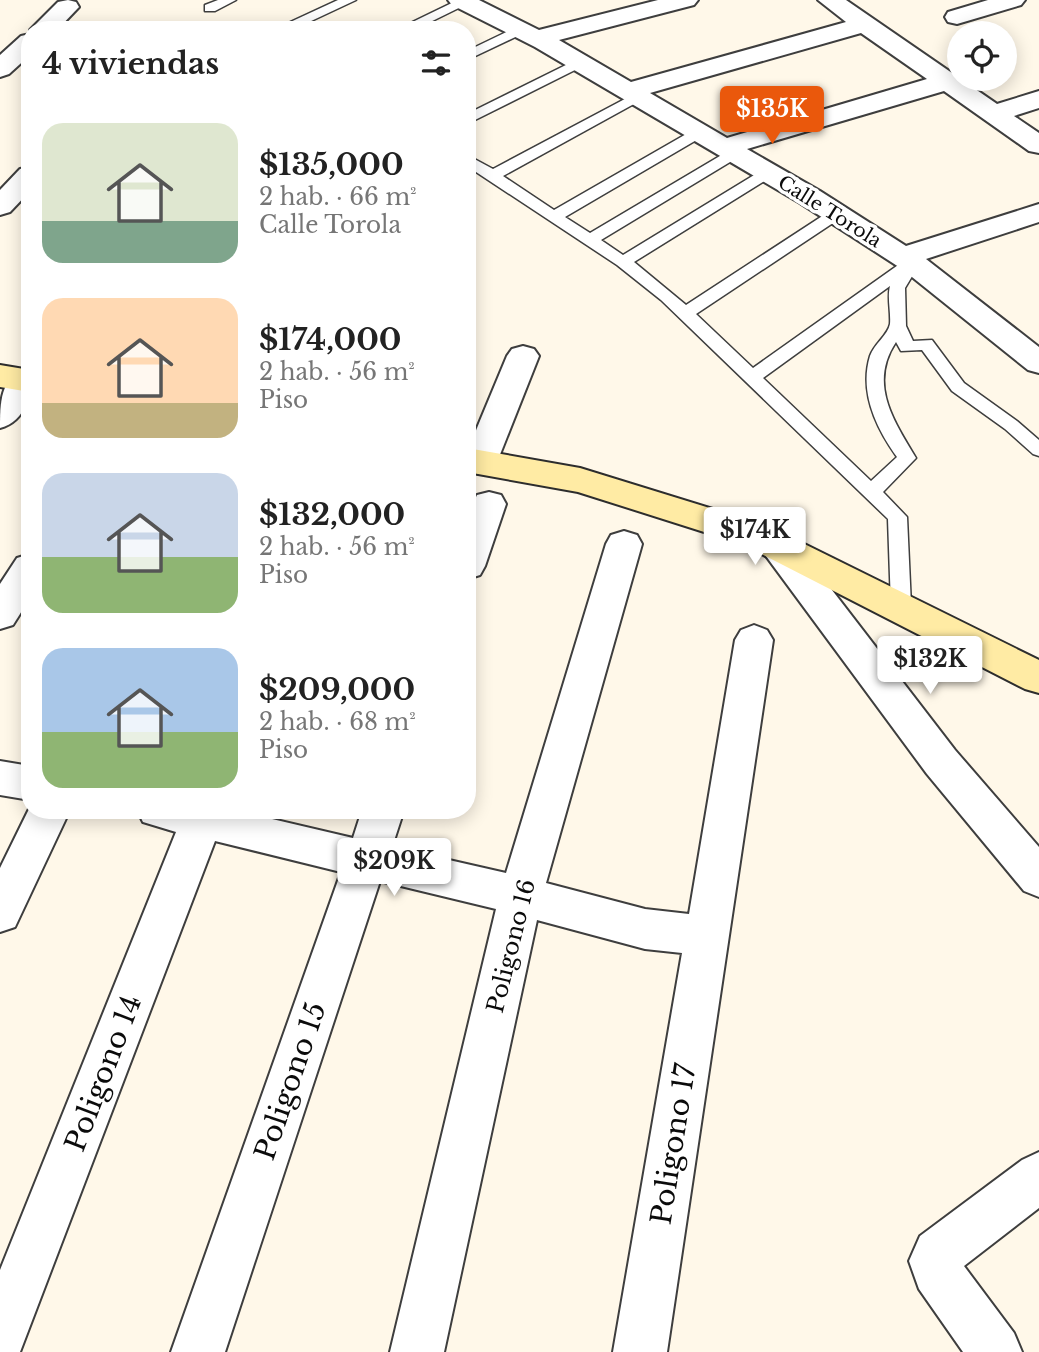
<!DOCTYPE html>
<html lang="es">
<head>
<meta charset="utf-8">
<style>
  body { margin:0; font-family:"Libre Baskerville",serif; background:#f2f2f2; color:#222; height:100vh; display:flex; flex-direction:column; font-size:26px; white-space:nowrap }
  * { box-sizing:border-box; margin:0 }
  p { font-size:23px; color:#767676 }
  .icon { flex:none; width:38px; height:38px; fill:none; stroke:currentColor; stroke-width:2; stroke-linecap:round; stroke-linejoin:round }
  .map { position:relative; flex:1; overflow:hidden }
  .panel { position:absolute; left:21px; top:21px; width:455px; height:798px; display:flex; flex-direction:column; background:#fff; border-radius:28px; box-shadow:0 4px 18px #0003 }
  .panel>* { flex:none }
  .buttons { position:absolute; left:947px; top:21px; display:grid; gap:14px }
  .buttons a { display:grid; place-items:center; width:70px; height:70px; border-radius:50%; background:#fff; box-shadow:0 4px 18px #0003; font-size:35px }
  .price { position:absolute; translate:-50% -60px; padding:0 16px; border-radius:7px; background:#fff; color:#222; font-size:23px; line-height:46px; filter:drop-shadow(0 2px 4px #0008) }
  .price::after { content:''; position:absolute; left:50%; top:42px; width:21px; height:16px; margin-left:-10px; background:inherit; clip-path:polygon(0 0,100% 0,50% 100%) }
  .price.selected { background:#ea580c; color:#fff }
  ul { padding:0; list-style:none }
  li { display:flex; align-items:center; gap:21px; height:175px; padding:0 21px }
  li span { display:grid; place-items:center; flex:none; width:196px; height:140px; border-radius:21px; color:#555 }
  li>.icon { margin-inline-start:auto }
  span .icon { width:84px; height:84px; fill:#fffc; stroke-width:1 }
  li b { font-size:30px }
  h2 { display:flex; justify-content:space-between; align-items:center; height:84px; padding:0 21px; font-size:30px }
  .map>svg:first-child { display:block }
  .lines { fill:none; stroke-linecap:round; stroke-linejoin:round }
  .lane-casing { stroke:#3e3e3e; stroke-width:3 }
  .street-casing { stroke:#3e3e3e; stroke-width:4 }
  .secondary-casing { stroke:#2d2d2d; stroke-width:4 }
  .lane { fill:#fff; fill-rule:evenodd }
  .street { fill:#fff; fill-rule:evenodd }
  .secondary { fill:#ffeba4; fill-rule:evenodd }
  .labels { text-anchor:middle; stroke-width:7; stroke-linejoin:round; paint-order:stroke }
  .far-street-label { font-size:19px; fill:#0b0b0b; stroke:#fff }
  .street-label { font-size:23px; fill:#0b0b0b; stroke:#fff }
  .near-street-label { font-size:28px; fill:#0b0b0b; stroke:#fff }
</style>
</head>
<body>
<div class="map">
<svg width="1039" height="1352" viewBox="0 0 1039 1352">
  <rect width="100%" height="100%" fill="#fff8e9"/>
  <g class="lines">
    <defs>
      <g id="lane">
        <path d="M218 0H236L215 11H205V5Z"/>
        <path d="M338 0H356L292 30H273Z"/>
        <path d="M458 0 471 2 414 30H396Z"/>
        <path d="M521 25 528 29 526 32 467 60V51Z"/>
        <path d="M580 58 585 59V65L467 124V114Z"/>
        <path d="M638 92 643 93V99L503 176 554 210 695 129H705L707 132 705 135 565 217 590 233 730 150H740L742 153 740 156 601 240 623 255 764 169H774L777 172 774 175 634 262 686 305 830 211H842L844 214 842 217 696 314 753 368 901 263 912 258 918 260 920 263 905 288 906 326 913 341 932 340 964 383 1017 421 1039 440V456L1033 454 1005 429 952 391 922 350 901 351 896 342C868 384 894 421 916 458L883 492 907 517 911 606 908 611 901 614 894 611 891 606 888 519 661 300 617 265 467 166V155L493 169ZM890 286C887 298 891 311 890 324 888 335 874 344 870 356 859 392 876 428 897 457L871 481 763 378Z"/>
      </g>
      <g id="street">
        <path d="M68 0 76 2 79 7 57 30H30L58 2Z"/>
        <path d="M448 0H479L539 30 658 0H698L694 5 559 40 631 82 846 22 818 0H846L997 104 1039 91V108L1014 116 1039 133V153L1029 151 944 91 747 149 820 191 906 246 1039 204V222L926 259 1039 347V373L1028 370 902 269 800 203 535 47 452 5ZM861 33 927 79 727 138 650 93Z"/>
        <path d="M988 0H1025L1021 5 957 24 948 22 945 17 948 12Z"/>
        <path d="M30 34V55L9 74 0 77V55L21 36Z"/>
        <path d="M30 167V191L10 212 0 215V190L20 169Z"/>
        <path d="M523 346 534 349 539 356 497 462 492 470 480 474 468 470 467 452 507 356 512 349Z"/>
        <path d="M26 369 30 370C30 394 27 421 0 428 0 404 0 377 26 369Z"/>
        <path d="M489 492 501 495 506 504 485 566 480 575 467 579V516L477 495Z"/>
        <path d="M624 531 637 535 642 544 546 883 645 909 689 914 735 640 741 630 754 625 767 630 773 640 667 1352H613L682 953 645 949 537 920 444 1352H390L496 909 380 881 225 1352H171L341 872 215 841 20 1352H0V1270L176 832 143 822 137 810H234L353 838 362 810H404L392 847 506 873 606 544 611 535Z"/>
        <path d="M779 534 792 538 955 750 1039 847V897L1024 891 927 774 766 556 761 547 766 538Z"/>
        <path d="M30 554V598L13 625 0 629V584L17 558Z"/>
        <path d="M0 761 30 766V800L0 795Z"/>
        <path d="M30 807V810H70L15 927 0 932V868Z"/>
        <path d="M1039 1152V1208L964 1266 1014 1333 1022 1352H963L919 1289 909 1261 920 1236 1022 1160Z"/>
      </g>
      <g id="secondary">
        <path d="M0 365 30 370V392L0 387Z"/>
        <path d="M467 448 580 468 768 526 1039 660V693L1025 689 742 544 578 492 467 472Z"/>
      </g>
    </defs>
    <!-- lane casing -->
    <use href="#lane" class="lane-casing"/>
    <!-- street casing -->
    <use href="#street" class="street-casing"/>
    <!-- secondary casing -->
    <use href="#secondary" class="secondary-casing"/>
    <!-- lane -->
    <use href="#lane" class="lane"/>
    <!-- street -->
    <use href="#street" class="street"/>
    <!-- secondary -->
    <use href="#secondary" class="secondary"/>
  </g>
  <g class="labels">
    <!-- far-street labels -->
    <g class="far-street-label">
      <text transform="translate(830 211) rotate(32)" y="7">Calle Torola</text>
    </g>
    <!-- street labels -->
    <g class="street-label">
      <text transform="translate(511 946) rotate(-76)" y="8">Poligono 16</text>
    </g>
    <!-- near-street labels -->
    <g class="near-street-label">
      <text transform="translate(103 1073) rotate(-69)" y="10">Poligono 14</text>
      <text transform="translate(290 1081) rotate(-71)" y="10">Poligono 15</text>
      <text transform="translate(673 1144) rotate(-81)" y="10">Poligono 17</text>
    </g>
  </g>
</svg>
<div class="buttons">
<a><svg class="icon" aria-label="locate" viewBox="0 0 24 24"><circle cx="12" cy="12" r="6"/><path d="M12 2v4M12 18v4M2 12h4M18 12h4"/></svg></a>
</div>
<b class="price selected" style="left:772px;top:146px">$135K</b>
<b class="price" style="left:755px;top:567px">$174K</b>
<b class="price" style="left:930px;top:696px">$132K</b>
<b class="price" style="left:394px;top:898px">$209K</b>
<section class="panel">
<h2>4 viviendas<svg class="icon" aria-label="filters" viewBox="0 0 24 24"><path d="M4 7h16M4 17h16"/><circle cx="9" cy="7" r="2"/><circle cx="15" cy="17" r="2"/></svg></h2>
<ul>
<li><span style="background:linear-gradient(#dfe7d0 70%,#7fa58c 0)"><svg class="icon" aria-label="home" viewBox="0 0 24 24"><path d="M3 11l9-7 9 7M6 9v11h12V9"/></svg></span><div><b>$135,000</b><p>2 hab. · 66 m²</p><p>Calle Torola</p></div></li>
<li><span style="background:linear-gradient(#ffd9b3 75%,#c2b280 0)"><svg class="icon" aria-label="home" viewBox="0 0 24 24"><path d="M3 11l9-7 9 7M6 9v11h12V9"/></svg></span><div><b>$174,000</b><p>2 hab. · 56 m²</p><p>Piso</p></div></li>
<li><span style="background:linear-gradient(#c9d6e8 60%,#8fb573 0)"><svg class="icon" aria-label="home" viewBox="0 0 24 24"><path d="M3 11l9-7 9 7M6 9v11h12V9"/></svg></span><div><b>$132,000</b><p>2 hab. · 56 m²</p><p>Piso</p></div></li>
<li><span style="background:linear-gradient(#a9c7e8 60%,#8fb573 0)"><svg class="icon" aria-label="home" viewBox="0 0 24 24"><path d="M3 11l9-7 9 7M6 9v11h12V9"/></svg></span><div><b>$209,000</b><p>2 hab. · 68 m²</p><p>Piso</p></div></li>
</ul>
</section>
</div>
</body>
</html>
